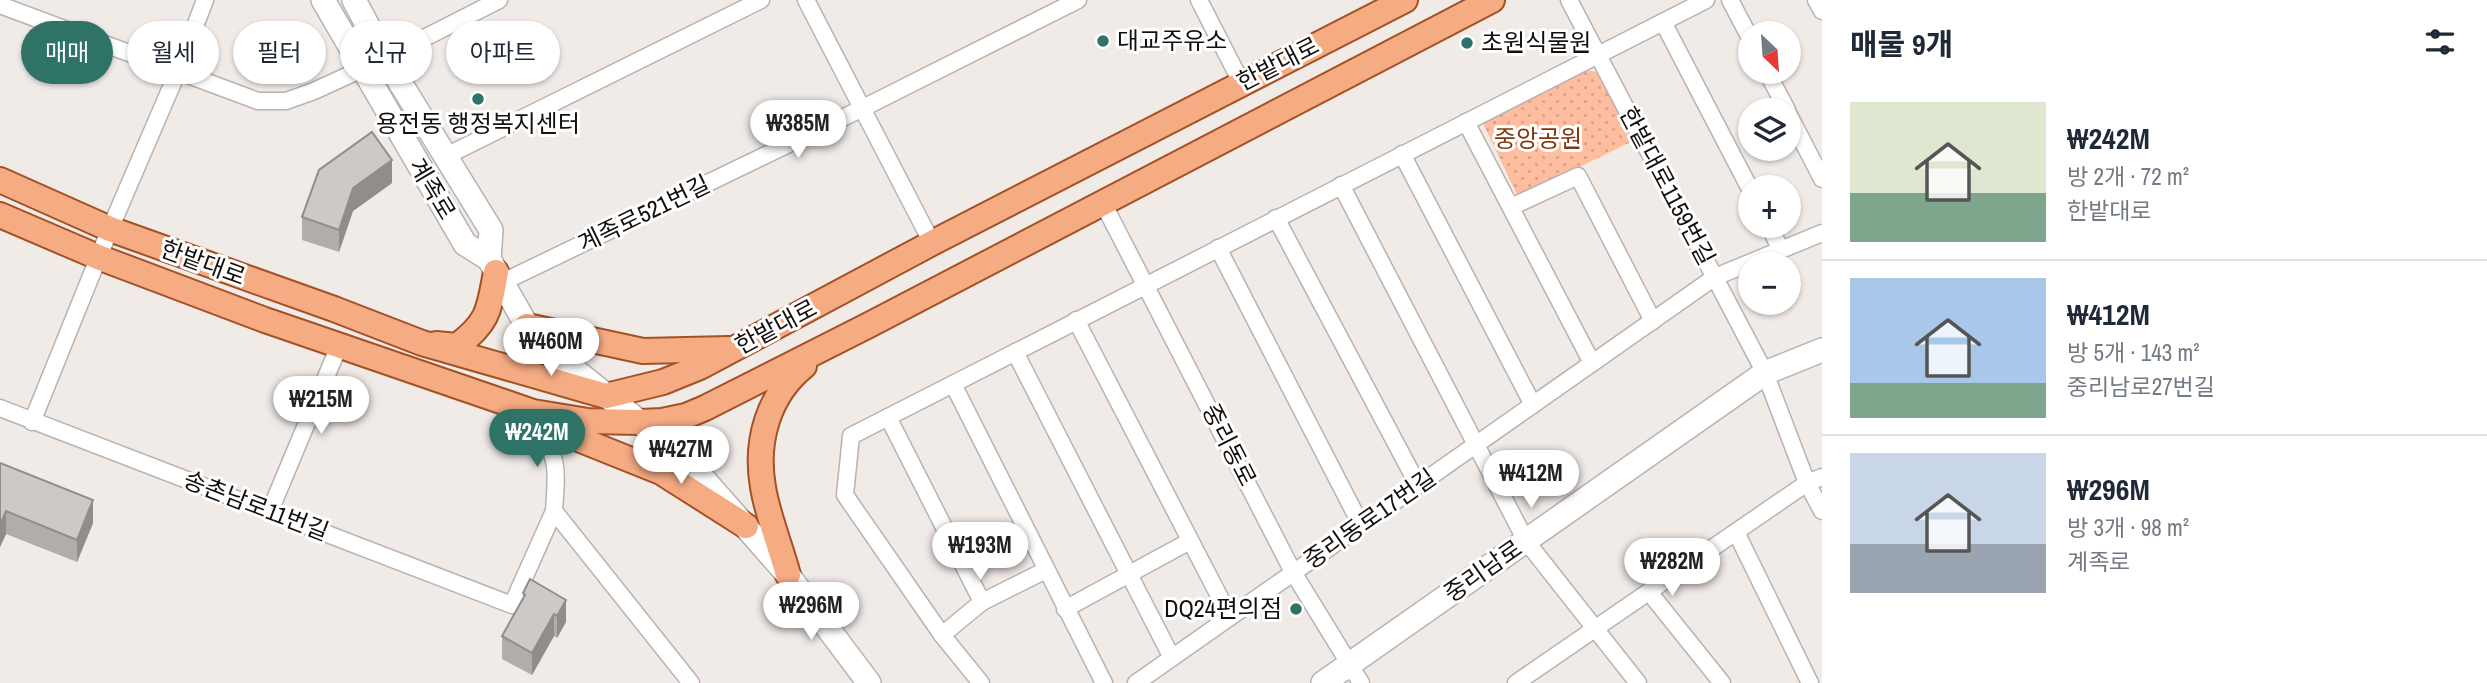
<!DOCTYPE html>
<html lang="ko">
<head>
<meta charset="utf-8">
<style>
  body { margin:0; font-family:"Archivo Narrow","Noto Sans KR",sans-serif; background:#f2f2f3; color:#1f2937; height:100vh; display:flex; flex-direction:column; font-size:26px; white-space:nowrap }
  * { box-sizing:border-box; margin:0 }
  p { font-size:23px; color:#747a83 }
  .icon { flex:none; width:38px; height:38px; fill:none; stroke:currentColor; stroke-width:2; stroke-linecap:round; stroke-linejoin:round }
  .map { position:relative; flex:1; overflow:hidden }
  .side { display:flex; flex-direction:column; background:#fff; width:665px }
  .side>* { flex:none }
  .guide { position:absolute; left:21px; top:21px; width:665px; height:63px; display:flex; gap:14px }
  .needle { width:46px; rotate:155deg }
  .tools { position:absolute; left:1738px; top:21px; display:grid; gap:14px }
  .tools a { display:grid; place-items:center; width:63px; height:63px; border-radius:50%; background:#fff; box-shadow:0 2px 5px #0004; font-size:35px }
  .price { position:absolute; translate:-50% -60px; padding:0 16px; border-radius:24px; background:#fff; color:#222; font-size:23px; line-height:46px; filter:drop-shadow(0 2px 4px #0008) }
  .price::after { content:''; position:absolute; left:50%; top:42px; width:21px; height:16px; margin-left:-10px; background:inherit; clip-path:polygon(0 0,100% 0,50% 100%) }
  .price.active { background:#2e7366; color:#fff }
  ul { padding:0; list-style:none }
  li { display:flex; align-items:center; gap:21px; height:175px; padding:0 28px }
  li+li { border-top:2px solid #e0e1e3 }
  li span { display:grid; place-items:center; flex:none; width:196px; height:140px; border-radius:0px; color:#555 }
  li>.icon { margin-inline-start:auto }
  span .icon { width:84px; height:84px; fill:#fffc; stroke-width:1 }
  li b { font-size:30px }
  h2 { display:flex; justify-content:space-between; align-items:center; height:84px; padding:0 28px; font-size:30px }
  .pill { padding:0 24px; border-radius:32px; background:#fff; box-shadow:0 2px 5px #0004; font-size:24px; line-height:63px }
  .pill.active { background:#2e7366; color:#fff }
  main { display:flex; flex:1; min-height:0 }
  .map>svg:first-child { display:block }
  .park { fill:url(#park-dots) }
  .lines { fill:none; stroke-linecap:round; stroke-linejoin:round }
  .street-casing { stroke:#b8b2b0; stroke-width:19 }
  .secondary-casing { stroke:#b8b2b0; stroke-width:26 }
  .primary-casing { stroke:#a35125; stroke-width:28 }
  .street { stroke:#fff; stroke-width:16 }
  .secondary { stroke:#fff; stroke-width:23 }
  .primary { stroke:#f6ac83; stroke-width:24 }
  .wall { fill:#b1adaa }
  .shaded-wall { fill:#908d8b }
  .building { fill:#cec9c6; stroke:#908d8b; stroke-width:2 }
  .poi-dot { fill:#2e7366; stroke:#fff; stroke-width:2.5 }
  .labels { text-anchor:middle; stroke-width:6; stroke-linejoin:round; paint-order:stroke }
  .poi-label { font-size:24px; fill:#131110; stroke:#fff; text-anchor:start }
  .street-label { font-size:24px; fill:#131110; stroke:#fff }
  .park-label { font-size:24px; fill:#80370e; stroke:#fff }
</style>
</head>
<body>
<main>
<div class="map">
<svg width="1822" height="683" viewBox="0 0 1822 683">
  <defs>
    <pattern id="park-dots" width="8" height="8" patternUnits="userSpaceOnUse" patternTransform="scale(1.75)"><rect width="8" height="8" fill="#ffbd9f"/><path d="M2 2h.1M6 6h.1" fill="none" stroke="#daa188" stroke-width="1.8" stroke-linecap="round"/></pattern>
  </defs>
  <rect width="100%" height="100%" fill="#f1ebe8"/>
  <!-- park -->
  <path class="park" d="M1584 70 1605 73 1637 139 1518 197 1481 119Z"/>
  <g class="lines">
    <defs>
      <g id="street">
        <path d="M806 0 932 243"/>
        <path d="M1199 0 1241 82"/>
        <path d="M1569 0 1765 373 1807 483 1822 511"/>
        <path d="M1730 0 1750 38"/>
        <path d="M1816 0 1822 11"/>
        <path d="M0 5 258 101H286L314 91 362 69"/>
        <path d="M1663 22 1750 189"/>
        <path d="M385 58 499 0"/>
        <path d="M1767 72 1787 110"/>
        <path d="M1788 113 1822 179"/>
        <path d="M1466 122 1592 363"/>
        <path d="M1402 154 1533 405"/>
        <path d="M446 156 761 0"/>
        <path d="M1341 185 1526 541 1638 683"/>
        <path d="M1103 203 1293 572 1361 683"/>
        <path d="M1511 207 1578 176 1653 321"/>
        <path d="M1276 218 1418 485"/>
        <path d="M1769 226 1781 250"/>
        <path d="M1218 248 1361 525"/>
        <path d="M501 283 863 108 1078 0"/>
        <path d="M1076 320 1230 617"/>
        <path d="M1015 352 1172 658"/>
        <path d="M953 384 1104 683"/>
        <path d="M0 408 512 605 554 511 691 683"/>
        <path d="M888 417 982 602"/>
        <path d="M32 422 110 229 178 71 205 0"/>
        <path d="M536 423C559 460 557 468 554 511"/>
        <path d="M270 511 339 346"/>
        <path d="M1736 532 1810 683"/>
        <path d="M1649 592 1722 683"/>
        <path d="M1065 609 1190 541"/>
        <path d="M942 635 982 602 1046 570"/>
        <path d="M981 683 942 635 845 495 851 436 1706 0"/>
        <path d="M1136 683 1715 277 1822 233"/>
        <path d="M1516 683 1807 483 1822 477"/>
      </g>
      <g id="secondary">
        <path d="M323 0 465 244 489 259"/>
        <path d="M354 0 385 58 491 230 489 259 527 326 572 368 686 459 788 575 869 683"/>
        <path d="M1323 683 1765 373 1822 350"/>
      </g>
      <g id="primary">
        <path d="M0 180 110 229 334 309 422 343 606 396 663 382 700 367 932 243 1405 0"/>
        <path d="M0 215 98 257 265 320 533 412 588 421 640 422 662 421 686 416 705 408 869 325 1492 0"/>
        <path d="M527 326 643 351 729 349"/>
        <path d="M436 344 457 346C489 322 489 310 496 272"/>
        <path d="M536 422 661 472 746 526"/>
        <path d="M788 575C781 548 767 514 763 487 755 442 768 395 804 366"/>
      </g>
    </defs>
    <!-- street casing -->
    <use href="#street" class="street-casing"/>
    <!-- secondary casing -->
    <use href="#secondary" class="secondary-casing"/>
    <!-- primary casing -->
    <use href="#primary" class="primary-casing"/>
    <!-- street -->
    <use href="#street" class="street"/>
    <!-- secondary -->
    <use href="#secondary" class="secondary"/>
    <!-- primary -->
    <use href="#primary" class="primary"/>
  </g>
  <!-- wall -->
  <g class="wall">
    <path d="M392 183 353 211 339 252 302 240V217Z"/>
    <path d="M0 463 93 523 77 562 6 534 0 547Z"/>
    <path d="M530 579 566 622 557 638 554 636 532 675 502 659V636L523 599V593Z"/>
  </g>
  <!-- shaded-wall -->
  <g class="shaded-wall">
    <path d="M392 160V183L353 211 339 252V230L353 188Z"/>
    <path d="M93 500V523L77 562V540Z"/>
    <path d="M6 511V534L0 547V525Z"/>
    <path d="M566 600V622L557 638V616Z"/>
    <path d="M554 614V636L532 675V653Z"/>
  </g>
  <!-- building -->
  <g class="building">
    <path d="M372 132 392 160 353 188 339 230 302 217 319 170Z"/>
    <path d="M0 463 93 500 77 540 6 511 0 525Z"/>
    <path d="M530 579 566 600 557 616 554 614 532 653 502 636 525 595 523 593Z"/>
  </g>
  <!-- markers -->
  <g class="poi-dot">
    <circle cx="1103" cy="41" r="7"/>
    <circle cx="1467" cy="43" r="7"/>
    <circle cx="478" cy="99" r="7"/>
    <circle cx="1296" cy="609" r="7"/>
  </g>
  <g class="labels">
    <!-- poi labels -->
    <g class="poi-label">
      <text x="1117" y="49">대교주유소</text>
      <text x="1481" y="51">초원식물원</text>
      <text x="478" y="132" text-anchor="middle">용전동 행정복지센터</text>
      <text x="1282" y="617" text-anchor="end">DQ24편의점</text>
    </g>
    <!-- street labels -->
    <g class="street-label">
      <text transform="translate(1278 64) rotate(-27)" y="8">한밭대로</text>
      <text transform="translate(1667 186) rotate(62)" y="8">한밭대로1159번길</text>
      <text transform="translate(432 189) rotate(59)" y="8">계족로</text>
      <text transform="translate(644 214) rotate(-26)" y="8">계족로521번길</text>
      <text transform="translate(203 263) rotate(20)" y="8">한밭대로</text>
      <text transform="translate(776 327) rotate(-28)" y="8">한밭대로</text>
      <text transform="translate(1229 445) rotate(63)" y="8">중리동로</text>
      <text transform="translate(256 506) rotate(21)" y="8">송촌남로11번길</text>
      <text transform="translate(1370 519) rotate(-35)" y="8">중리동로17번길</text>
      <text transform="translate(1483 571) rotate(-35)" y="8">중리남로</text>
    </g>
    <!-- park labels -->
    <g class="park-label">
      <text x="1538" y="147">중앙공원</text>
    </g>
  </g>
</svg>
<div class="tools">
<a><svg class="needle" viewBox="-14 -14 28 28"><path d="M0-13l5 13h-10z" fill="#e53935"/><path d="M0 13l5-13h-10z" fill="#747a83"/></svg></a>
<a><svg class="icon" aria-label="layers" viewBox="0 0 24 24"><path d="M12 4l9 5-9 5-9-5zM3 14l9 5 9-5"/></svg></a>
<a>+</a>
<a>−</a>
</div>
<b class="price" style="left:798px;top:160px">₩385M</b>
<b class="price" style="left:551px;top:378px">₩460M</b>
<b class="price" style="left:321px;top:436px">₩215M</b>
<b class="price active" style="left:537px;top:469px">₩242M</b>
<b class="price" style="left:681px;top:486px">₩427M</b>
<b class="price" style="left:1531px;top:510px">₩412M</b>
<b class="price" style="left:980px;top:582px">₩193M</b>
<b class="price" style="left:1672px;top:598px">₩282M</b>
<b class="price" style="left:811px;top:642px">₩296M</b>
<div class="guide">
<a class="pill active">매매</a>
<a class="pill">월세</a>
<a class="pill">필터</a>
<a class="pill">신규</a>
<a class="pill">아파트</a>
</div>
</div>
<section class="side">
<h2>매물 9개<svg class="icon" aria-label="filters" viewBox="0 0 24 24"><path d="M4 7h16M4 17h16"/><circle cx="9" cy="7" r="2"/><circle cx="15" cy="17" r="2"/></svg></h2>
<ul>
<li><span style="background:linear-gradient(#dfe7d0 65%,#7fa58c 0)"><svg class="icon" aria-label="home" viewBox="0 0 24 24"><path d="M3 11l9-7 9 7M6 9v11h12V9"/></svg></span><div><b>₩242M</b><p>방 2개 · 72 m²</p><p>한밭대로</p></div></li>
<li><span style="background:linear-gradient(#a9c7e8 75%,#7fa58c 0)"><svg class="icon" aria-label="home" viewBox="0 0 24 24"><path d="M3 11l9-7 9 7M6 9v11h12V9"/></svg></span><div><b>₩412M</b><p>방 5개 · 143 m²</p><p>중리남로27번길</p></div></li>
<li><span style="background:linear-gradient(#c9d6e8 65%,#9aa5b1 0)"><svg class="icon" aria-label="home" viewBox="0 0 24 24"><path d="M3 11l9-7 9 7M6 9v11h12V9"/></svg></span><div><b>₩296M</b><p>방 3개 · 98 m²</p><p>계족로</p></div></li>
</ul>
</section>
</main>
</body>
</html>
